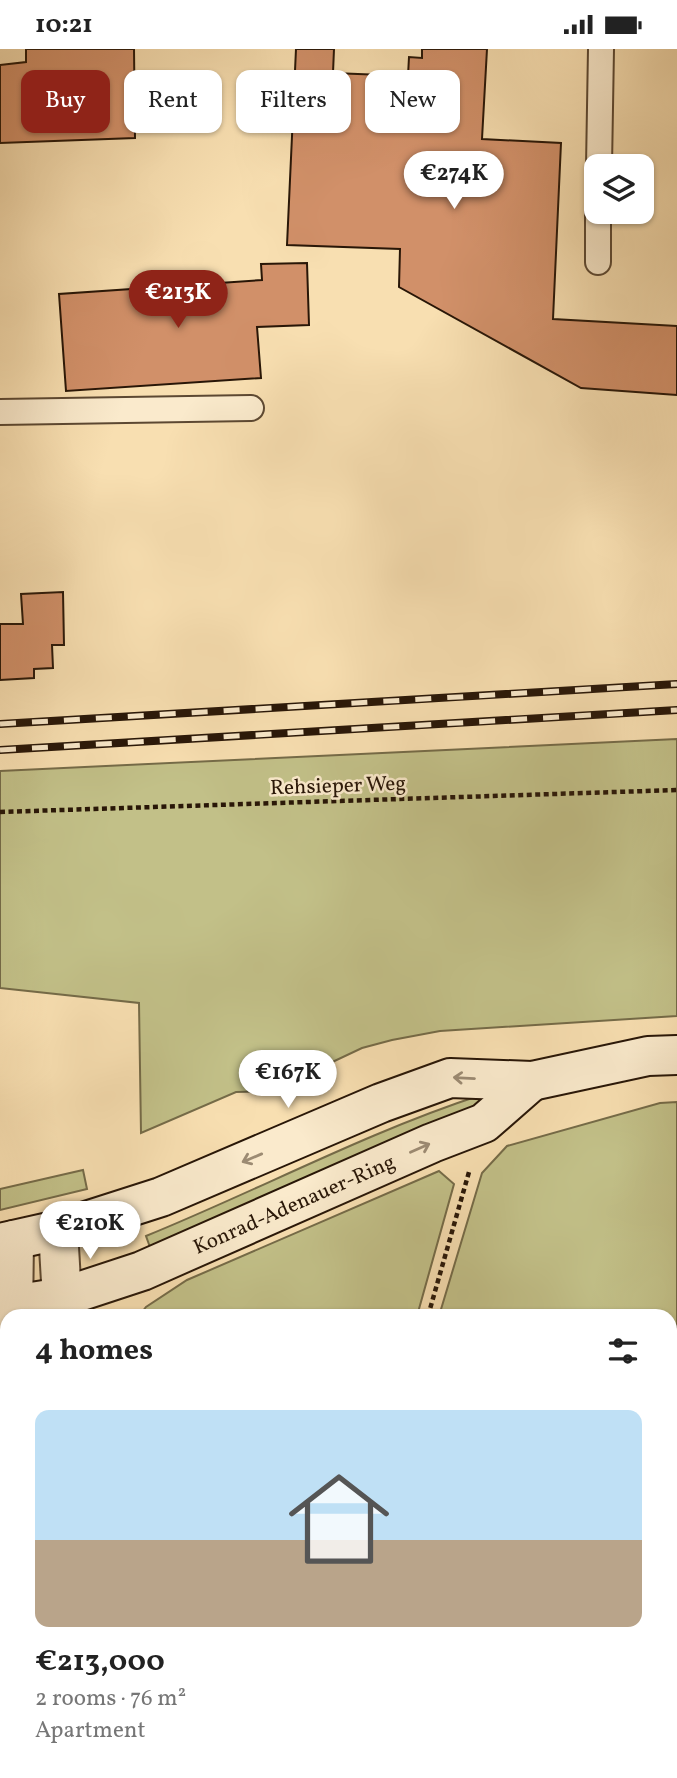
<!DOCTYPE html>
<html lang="en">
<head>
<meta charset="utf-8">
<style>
  body { margin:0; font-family:Vollkorn,serif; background:#f6f6f6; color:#222; height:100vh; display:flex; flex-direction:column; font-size:26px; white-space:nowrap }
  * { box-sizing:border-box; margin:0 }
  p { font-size:23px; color:#767676 }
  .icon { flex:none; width:38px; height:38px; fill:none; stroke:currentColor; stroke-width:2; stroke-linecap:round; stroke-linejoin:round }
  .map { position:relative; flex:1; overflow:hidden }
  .sheet { position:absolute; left:0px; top:1260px; width:677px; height:469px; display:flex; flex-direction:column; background:#fff; border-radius:21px 21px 0 0; box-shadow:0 2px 5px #0004 }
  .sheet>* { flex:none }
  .hud { position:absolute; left:21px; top:21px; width:635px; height:63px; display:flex; gap:14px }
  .fabs { position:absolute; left:584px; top:105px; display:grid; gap:14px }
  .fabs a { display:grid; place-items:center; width:70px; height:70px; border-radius:14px; background:#fff; box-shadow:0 2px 5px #0004; font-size:35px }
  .price { position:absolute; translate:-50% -60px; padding:0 16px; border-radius:24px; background:#fff; color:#222; font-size:23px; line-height:46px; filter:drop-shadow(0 2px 4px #0008) }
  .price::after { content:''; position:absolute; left:50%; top:42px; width:21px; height:16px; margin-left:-10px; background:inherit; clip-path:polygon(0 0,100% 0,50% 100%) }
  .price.selected { background:#8f2418; color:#fff }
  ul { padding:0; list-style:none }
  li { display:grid; align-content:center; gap:14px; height:371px; padding:0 35px }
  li+li { border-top:2px solid #e0e0e0 }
  li span { display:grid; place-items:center; height:217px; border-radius:14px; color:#555 }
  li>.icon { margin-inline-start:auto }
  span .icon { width:126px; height:126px; fill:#fffc; stroke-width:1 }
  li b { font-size:30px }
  h2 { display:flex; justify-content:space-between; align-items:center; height:84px; padding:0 35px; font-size:30px }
  .tag { padding:0 24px; border-radius:14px; background:#fff; box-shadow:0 2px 5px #0004; font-size:24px; line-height:63px }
  .tag.selected { background:#8f2418; color:#fff }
  .status { display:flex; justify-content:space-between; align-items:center; height:49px; padding:0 35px; background:#fff; direction:ltr }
  .status svg { height:19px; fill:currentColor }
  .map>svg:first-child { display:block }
  .green { fill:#c2c088; stroke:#756b48; stroke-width:2 }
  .building { fill:#d19069; stroke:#281607; stroke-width:2 }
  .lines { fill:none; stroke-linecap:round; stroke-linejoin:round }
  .lane-casing { stroke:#5c4832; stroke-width:28 }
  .street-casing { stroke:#5c4832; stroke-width:42 }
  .secondary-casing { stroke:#281607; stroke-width:42 }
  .path { stroke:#281607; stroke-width:4.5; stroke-dasharray:5 3.5; stroke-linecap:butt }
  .lane { stroke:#faeacc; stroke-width:24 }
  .street { stroke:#faeacc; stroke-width:38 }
  .secondary { stroke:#faeacc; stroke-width:38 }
  .rail-casing { stroke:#281607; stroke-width:8 }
  .rail { stroke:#faeacc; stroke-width:5; stroke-dasharray:16; stroke-linecap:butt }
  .oneway { stroke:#9c8b73 }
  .labels { text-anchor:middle; stroke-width:5; stroke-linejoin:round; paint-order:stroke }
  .street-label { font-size:21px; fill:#281607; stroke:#faeacc }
</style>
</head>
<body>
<div class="status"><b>10:21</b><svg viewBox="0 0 49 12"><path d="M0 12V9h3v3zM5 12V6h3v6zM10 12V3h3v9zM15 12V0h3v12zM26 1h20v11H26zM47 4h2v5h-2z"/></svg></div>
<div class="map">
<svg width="677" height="1729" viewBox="0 0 677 1729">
  <rect width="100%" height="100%" fill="#f8dfb1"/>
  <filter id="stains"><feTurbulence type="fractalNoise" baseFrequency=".00286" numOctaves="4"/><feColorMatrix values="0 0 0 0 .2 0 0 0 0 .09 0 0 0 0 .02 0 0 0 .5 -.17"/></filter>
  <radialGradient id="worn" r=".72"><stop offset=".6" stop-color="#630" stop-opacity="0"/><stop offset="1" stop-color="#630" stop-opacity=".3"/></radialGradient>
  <!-- green -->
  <g class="green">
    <path d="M677 690V967L440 982 392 991 362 999 271 1042 236 1043 141 1084 139 954 0 939V722Z"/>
    <path d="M481 1046 489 1055 151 1201 146 1187C259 1141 365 1084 481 1046Z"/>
    <path d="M677 1053V1278L670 1280V1267H439L482 1124 507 1097 660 1054Z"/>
    <path d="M83 1121 87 1140 0 1161V1140Z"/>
    <path d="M439 1122 454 1135 417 1267H139L146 1258 187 1231Z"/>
    <path d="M0 1481 7 1491V1618L0 1593Z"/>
    <path d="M670 1621 677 1623V1729H639L640 1722H670Z"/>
    <path d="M314 1722H551L549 1729H312Z"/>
  </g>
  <!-- building -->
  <g class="building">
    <path d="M26 0H134L135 89 0 94V16L26 13Z"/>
    <path d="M296 0H334L333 24 408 27 409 8 422 9V0H487L482 90 561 94 553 270 677 277V346L581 339 399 238 400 200 287 196Z"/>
    <path d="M307 214 309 276 257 278 261 329 66 342 59 245 262 231 261 215Z"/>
    <path d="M63 543 64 596H52L53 619 34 620V629L0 631V575H23L21 545Z"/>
  </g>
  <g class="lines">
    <defs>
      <g id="lane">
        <path d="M599 117 601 0"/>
        <path d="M598 213V163"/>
        <path d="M0 363 251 359"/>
        <path d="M0 1414H7"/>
      </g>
      <g id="street">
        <path d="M58 1181 63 1267"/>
        <path d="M13 1267 14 1191"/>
        <path d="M99 1722 100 1729"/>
      </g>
      <g id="secondary">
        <path d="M0 1194 58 1181 161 1148 381 1054 450 1029 532 1032 648 1007 677 1006"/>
        <path id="s1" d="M0 1258 63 1248 142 1222 432 1094 484 1074 532 1032"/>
      </g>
    </defs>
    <!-- lane casing -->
    <use href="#lane" class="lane-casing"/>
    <!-- street casing -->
    <use href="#street" class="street-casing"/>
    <!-- secondary casing -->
    <use href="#secondary" class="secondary-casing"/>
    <!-- path -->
    <g class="path">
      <path d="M0 763 677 741"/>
      <path d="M428 1267 469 1123"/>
      <path d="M0 1323 7 1320"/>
      <path d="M670 1337 672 1335"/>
      <path d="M0 1629 7 1652"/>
      <path d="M29 1722 31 1729"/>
      <path d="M301 1729 303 1722"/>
    </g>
    <!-- lane -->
    <use href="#lane" class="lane"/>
    <!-- street -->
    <use href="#street" class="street"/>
    <!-- secondary -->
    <use href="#secondary" class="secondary"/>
    <defs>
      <g id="rail">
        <path d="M0 675 677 635"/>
        <path d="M0 701 677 661"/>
      </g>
    </defs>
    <!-- rail casing -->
    <use href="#rail" class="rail-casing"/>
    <!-- rail -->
    <use href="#rail" class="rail"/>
  </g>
  <!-- one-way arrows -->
  <defs><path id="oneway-shaft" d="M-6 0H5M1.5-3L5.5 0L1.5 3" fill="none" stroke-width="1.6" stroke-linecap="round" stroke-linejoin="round" transform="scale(1.75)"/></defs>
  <g class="oneway">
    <use href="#oneway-shaft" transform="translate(464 1029) rotate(-177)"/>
    <use href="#oneway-shaft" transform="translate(420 1099) rotate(-24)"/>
    <use href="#oneway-shaft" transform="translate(252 1109) rotate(157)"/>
  </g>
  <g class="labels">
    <!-- street labels -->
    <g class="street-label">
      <text transform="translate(338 736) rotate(-2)" y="7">Rehsieper Weg</text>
      <text dy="7" stroke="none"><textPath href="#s1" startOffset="313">Konrad-Adenauer-Ring</textPath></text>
    </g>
  </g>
  <rect width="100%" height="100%" filter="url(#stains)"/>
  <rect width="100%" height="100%" fill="url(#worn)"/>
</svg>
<div class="fabs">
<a><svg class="icon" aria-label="layers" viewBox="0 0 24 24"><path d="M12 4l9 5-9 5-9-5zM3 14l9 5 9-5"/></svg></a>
</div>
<b class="price" style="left:454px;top:162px">€274K</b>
<b class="price selected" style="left:178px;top:281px">€213K</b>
<b class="price" style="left:288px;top:1061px">€167K</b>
<b class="price" style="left:90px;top:1212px">€210K</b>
<div class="hud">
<a class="tag selected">Buy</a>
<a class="tag">Rent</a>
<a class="tag">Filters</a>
<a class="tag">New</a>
</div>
<section class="sheet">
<h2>4 homes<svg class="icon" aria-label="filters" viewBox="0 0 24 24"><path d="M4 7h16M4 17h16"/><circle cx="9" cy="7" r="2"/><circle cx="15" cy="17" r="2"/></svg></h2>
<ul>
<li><span style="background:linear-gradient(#bfe0f5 60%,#b9a48a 0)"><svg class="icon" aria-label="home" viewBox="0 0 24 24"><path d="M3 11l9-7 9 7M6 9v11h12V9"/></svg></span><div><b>€213,000</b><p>2 rooms · 76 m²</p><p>Apartment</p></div></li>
</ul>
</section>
</div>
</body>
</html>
